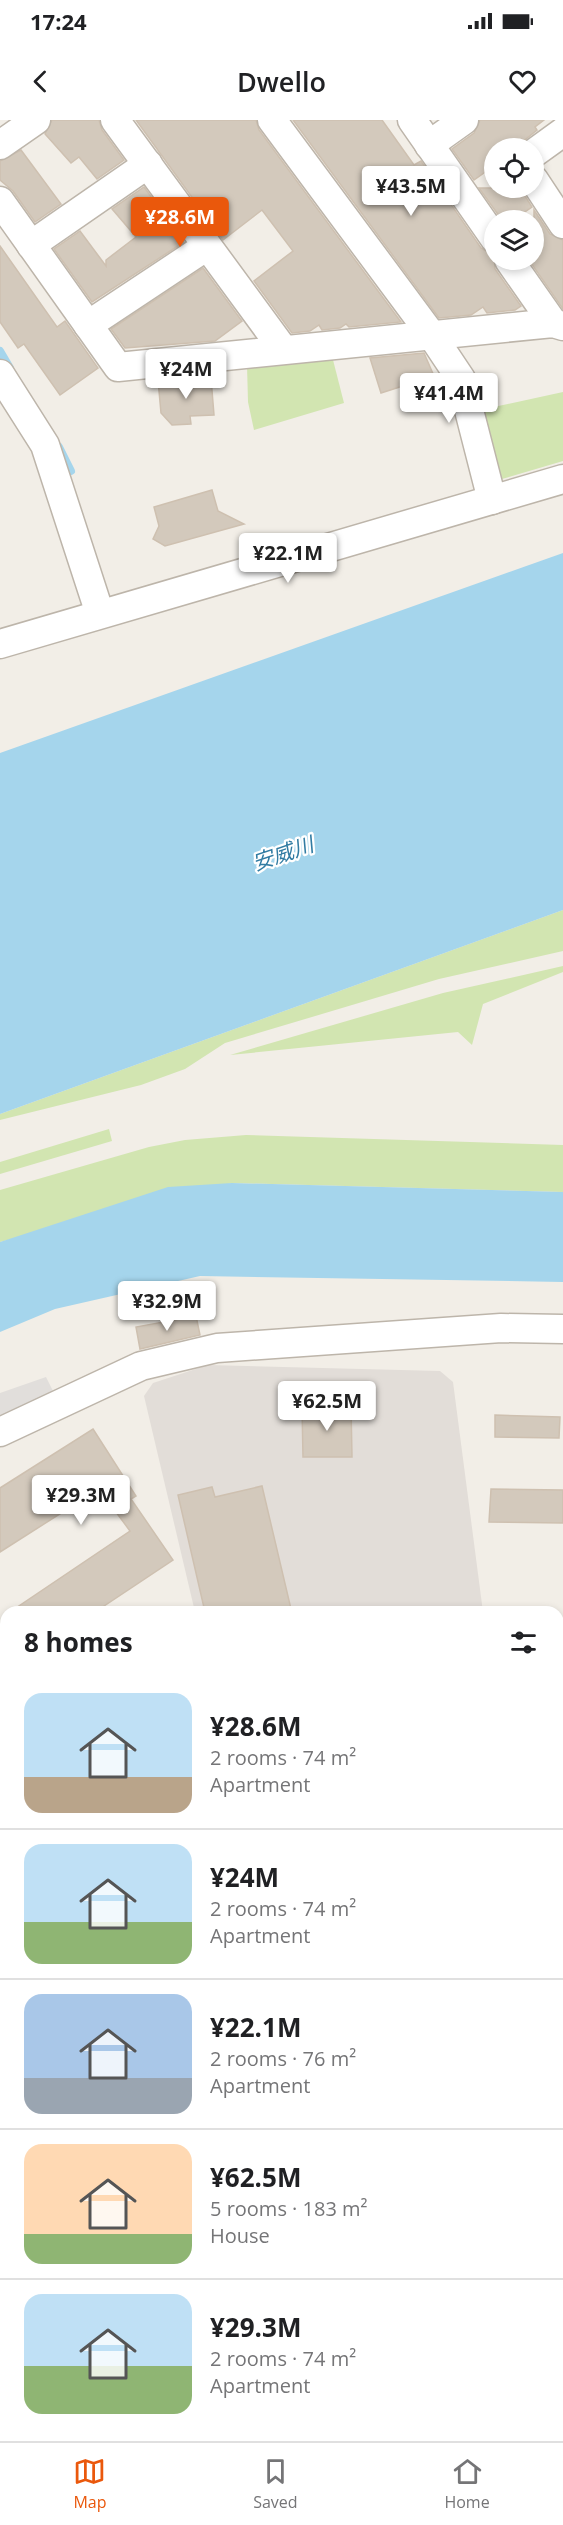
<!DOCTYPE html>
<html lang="en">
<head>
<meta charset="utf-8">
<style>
  body { margin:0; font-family:"Open Sans","Noto Sans JP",sans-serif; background:#f6f6f6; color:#202124; height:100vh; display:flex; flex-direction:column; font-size:22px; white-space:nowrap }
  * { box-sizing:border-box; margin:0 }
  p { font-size:20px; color:#757577 }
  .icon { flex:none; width:33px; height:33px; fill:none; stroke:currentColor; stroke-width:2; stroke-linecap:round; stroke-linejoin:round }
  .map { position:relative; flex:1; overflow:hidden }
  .drawer { position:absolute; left:0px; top:1486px; width:564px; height:836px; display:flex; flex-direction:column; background:#fff; border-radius:18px 18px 0 0; box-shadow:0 3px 9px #0003 }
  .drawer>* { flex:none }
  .fabs { position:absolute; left:484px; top:18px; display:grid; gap:12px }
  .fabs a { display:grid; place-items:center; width:60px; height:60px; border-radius:50%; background:#fff; box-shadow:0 3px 9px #0003; font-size:30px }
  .price { position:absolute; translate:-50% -51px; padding:0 14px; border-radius:6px; background:#fff; color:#222; font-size:20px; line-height:39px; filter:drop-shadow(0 2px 3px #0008) }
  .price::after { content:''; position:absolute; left:50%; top:36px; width:18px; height:14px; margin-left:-9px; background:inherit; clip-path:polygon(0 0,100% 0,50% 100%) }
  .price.on { background:#ea580c; color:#fff }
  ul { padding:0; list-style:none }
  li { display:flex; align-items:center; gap:18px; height:150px; padding:0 24px }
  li+li { border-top:2px solid #e0e0e0 }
  li span { display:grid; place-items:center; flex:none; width:168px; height:120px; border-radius:18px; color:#555 }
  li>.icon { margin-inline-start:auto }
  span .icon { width:72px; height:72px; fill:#fffc; stroke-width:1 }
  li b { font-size:26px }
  h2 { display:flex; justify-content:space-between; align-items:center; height:72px; padding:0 24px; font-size:26px }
  .status { display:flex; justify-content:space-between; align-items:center; height:42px; padding:0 30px; background:#fff; direction:ltr }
  .status svg { height:16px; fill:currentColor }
  header { display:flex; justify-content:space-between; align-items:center; height:78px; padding:0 24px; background:#fff; font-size:27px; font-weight:600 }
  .tab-bar { display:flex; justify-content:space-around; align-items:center; height:84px; border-top:2px solid #e0e0e0; background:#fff; font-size:16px; color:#757577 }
  .tab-bar a { display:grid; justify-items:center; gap:3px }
  .tab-bar .on { color:#ea580c }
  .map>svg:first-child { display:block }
  .residential { fill:#e6dfd5 }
  .industrial { fill:#e2ddd8 }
  .green { fill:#d2e5b1 }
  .parking { fill:#e1dedb }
  .water { fill:#a5d5ec }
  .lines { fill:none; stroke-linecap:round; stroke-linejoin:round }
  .stream { stroke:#a5d5ec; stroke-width:8 }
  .building { fill:#d3c9bc; stroke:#cec0b0; stroke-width:1.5 }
  .minor-casing { stroke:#bdb5aa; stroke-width:31 }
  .tertiary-casing { stroke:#bdb5aa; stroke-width:35 }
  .minor { stroke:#fff; stroke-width:28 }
  .tertiary { stroke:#fff; stroke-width:33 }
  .labels { text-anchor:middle; stroke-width:4.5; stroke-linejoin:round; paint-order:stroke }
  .water-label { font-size:21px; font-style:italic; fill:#327ca3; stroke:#fff }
</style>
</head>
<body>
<div class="status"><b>17:24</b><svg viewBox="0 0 49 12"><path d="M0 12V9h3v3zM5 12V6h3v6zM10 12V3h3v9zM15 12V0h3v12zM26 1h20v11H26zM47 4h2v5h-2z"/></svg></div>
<header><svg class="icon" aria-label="back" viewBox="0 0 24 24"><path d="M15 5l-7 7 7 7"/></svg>Dwello<svg class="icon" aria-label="heart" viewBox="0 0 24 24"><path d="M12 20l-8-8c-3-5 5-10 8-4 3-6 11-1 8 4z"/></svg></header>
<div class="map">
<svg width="563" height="2321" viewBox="0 0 563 2321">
  <rect width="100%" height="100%" fill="#f2eee7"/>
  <!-- residential -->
  <path class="residential" d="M563 2060V2321H78L80 2316H558V2062Z"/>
  <!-- industrial -->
  <path class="industrial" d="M208 1245 440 1251 453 1262 483 1492H195L144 1276 153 1263Z"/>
  <!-- green -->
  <g class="green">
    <path d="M331 232 344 283 254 310 248 282 247 245Z"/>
    <path d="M563 272V341L502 359 480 290Z"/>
    <path d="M563 790V831L439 859 225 923 185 949 141 965 0 1000V994Z"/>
    <path d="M563 846V852L483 884 472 925 458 912 230 935 443 873Z"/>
    <path d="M109 1009 112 1021 0 1054V1042Z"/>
    <path d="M246 1015 563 1025V1072L232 1063 0 1122V1070L149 1027 185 1020Z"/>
  </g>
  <!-- parking -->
  <g class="parking">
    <path d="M46 1257 53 1271 0 1301V1273Z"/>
    <path d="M6 2187V2316H34L32 2321H0V2196Z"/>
  </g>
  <!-- water -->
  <g class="water">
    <path d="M563 433V790L0 994V633Z"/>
    <path d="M232 1063 563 1072V1162L200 1156 55 1189 0 1212V1122L168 1067Z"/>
  </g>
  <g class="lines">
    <!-- stream -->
    <g class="stream">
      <path d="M0 231 10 248"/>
      <path d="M59 327 71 351"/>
    </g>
  </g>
  <!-- building -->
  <g class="building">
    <path d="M52 0H99L102 10 124 40 97 59 79 37 71 43 45 14Z"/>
    <path d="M136 0H256L259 10 401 202 349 207 346 204 340 208 322 210 319 205 310 211 292 213 254 161 293 131 262 90 223 120Z"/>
    <path d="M293 0H382L414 45 421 41 481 128 494 136 495 149 521 186 515 190 487 193 483 187 471 195 439 198Z"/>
    <path d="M480 0H544L535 7 537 10 521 23 518 19 506 28H495V45L474 60 452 29 474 13Z"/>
    <path d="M21 30 61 84 35 102 13 71 0 60V41Z"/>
    <path d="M144 67 184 122 92 182 54 129 80 111 106 146V140L136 117 112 89Z"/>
    <path d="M479 68H520L532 87 513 100H502Z"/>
    <path d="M534 90 550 114 563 120V189L531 143 534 141Z"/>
    <path d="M0 126 57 207 65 201 98 248 60 275 24 224 18 228 0 202Z"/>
    <path d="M203 148 242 201 215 221 125 228 111 209Z"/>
    <path d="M424 233 434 256 381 273 370 238Z"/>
    <path d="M211 258 214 295 190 296 191 304 172 305 161 293 158 260 164 259 160 262Z"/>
    <path d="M212 370 218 391 244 404 165 426 153 419 159 406 154 387Z"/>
    <path d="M196 1196 200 1215 140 1229 136 1207Z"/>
    <path d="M351 1286 352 1337H303L302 1287Z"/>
    <path d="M495 1295 560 1297 559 1318 495 1317Z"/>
    <path d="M93 1309 136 1376 131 1379 173 1440 95 1492H10L130 1411 99 1369 0 1432V1368Z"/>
    <path d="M262 1366 291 1489 276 1492H205L178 1375 212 1367 215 1377Z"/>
    <path d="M491 1369 563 1370V1403L489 1402Z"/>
  </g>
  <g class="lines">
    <defs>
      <g id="minor">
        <path d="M115 0 283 229"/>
        <path d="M272 0 433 217 461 259 492 380"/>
        <path d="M412 0 495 119"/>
        <path d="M0 25 36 0"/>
        <path d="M429 25 464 0"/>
        <path d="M534 33 563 12"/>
        <path d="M534 60 563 104"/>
        <path d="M0 81 118 247 553 203 563 206"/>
        <path d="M31 125 148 44"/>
        <path d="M509 140 553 203"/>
        <path d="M88 205 207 126"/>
        <path d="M0 254 45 325 100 494"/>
        <path d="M0 524 563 359"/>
        <path d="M0 1312 141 1246 217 1228 501 1208 563 1209"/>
        <path d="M558 1909 563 1905"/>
        <path d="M0 1921 6 1929"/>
        <path d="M0 2165 6 2158"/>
      </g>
      <g id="tertiary">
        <path d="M558 2041 563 2037"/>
        <path d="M55 2321 57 2316"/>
      </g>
    </defs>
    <!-- minor casing -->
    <use href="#minor" class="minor-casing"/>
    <!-- tertiary casing -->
    <use href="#tertiary" class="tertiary-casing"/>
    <!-- minor -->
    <use href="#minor" class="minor"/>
    <!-- tertiary -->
    <use href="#tertiary" class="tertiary"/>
  </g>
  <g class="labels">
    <!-- water labels -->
    <g class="water-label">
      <text transform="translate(283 734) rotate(-19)" y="7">安威川</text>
    </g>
  </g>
</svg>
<div class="fabs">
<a><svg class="icon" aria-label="locate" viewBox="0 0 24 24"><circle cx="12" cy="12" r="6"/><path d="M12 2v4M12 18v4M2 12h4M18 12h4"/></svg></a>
<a><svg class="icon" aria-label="layers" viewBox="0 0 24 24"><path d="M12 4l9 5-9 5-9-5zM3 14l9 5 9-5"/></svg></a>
</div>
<b class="price" style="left:411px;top:97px">¥43.5M</b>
<b class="price on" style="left:180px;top:128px">¥28.6M</b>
<b class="price" style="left:186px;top:280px">¥24M</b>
<b class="price" style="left:449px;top:304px">¥41.4M</b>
<b class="price" style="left:288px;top:464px">¥22.1M</b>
<b class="price" style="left:167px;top:1212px">¥32.9M</b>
<b class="price" style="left:327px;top:1312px">¥62.5M</b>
<b class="price" style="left:81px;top:1406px">¥29.3M</b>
<section class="drawer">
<h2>8 homes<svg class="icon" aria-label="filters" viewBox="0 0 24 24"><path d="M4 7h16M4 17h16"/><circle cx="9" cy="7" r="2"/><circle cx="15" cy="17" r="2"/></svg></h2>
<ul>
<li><span style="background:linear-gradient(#bfe0f5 70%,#b9a48a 0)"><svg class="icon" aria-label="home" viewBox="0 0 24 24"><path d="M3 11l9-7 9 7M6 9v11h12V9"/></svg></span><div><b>¥28.6M</b><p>2 rooms · 74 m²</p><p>Apartment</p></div></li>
<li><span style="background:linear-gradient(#bfe0f5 65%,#8fb573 0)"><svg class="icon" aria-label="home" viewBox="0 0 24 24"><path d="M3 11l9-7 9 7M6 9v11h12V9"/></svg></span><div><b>¥24M</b><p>2 rooms · 74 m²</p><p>Apartment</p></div></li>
<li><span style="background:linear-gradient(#a9c7e8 70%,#9aa5b1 0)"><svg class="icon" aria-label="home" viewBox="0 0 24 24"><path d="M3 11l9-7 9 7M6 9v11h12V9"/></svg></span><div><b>¥22.1M</b><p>2 rooms · 76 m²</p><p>Apartment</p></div></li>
<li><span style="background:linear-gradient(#ffd9b3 75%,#8fb573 0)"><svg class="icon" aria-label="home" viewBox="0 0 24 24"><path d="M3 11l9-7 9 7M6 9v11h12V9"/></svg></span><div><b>¥62.5M</b><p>5 rooms · 183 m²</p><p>House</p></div></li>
<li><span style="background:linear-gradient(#bfe0f5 60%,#8fb573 0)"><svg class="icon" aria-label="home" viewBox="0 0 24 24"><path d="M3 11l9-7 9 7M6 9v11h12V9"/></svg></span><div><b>¥29.3M</b><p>2 rooms · 74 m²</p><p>Apartment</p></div></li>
</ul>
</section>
</div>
<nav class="tab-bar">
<a class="on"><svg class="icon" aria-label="map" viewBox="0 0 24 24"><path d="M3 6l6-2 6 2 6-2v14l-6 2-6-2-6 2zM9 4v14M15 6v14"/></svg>Map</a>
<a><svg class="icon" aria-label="saved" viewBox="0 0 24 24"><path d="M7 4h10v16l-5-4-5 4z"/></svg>Saved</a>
<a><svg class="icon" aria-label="home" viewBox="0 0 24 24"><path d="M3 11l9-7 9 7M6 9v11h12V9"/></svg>Home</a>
</nav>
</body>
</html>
